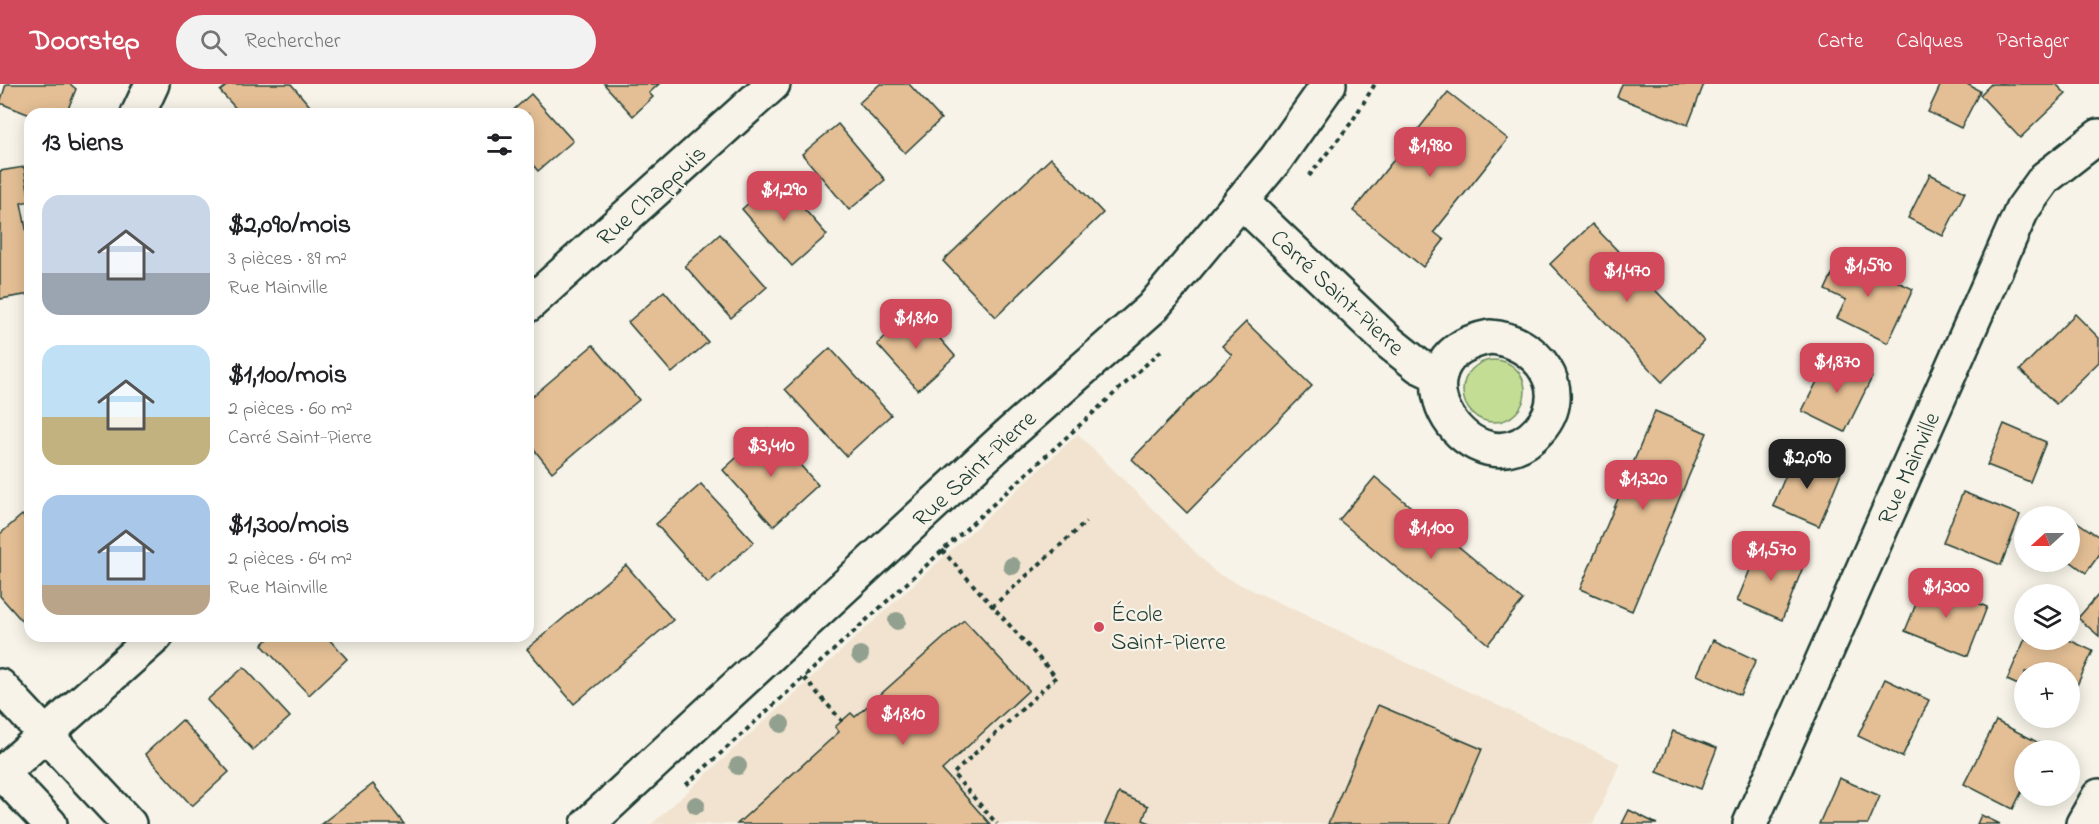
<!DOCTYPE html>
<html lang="fr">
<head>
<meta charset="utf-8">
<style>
  body { margin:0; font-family:"Indie Flower",sans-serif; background:#f2f2f2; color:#202124; height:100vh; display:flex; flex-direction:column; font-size:22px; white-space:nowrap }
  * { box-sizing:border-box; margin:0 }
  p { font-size:20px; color:#757577 }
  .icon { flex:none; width:33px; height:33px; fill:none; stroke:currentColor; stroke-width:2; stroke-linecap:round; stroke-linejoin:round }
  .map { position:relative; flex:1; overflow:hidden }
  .details { position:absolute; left:24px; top:24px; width:510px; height:534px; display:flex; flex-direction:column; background:#fff; border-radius:18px; box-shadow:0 3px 15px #0003 }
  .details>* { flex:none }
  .needle { width:39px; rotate:249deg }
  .fabs { position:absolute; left:2014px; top:422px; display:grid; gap:12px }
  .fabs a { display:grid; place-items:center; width:66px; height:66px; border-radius:50%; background:#fff; box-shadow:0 3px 15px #0003; font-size:30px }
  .price { position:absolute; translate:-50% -51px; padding:0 14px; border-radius:12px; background:#d1495b; color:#fff; font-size:20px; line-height:39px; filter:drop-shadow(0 2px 3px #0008) }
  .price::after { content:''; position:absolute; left:50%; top:36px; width:18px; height:14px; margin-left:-9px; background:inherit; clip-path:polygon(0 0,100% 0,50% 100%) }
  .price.current { background:#222; color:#fff }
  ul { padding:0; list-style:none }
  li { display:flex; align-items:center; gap:18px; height:150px; padding:0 18px }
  li span { display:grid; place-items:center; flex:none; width:168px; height:120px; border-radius:18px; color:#555 }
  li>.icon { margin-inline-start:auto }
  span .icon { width:72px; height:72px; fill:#fffc; stroke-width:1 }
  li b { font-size:26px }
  h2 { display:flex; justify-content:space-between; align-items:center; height:72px; padding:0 18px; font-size:26px }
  header { display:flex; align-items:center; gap:36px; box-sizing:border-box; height:84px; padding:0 30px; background:#d1495b; color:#fff }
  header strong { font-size:28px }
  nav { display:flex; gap:33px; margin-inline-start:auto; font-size:21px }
  .search { width:420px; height:54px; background:#f2f2f2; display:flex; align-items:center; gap:15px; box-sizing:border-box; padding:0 21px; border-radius:33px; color:#757577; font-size:22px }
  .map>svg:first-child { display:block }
  .built { fill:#f1e3cf }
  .green { fill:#c3de94; stroke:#718e64; stroke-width:1.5 }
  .building { fill:#e4bf95; stroke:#1f3d34; stroke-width:1.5 }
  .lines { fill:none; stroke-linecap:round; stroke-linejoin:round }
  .minor-casing { stroke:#1f3d34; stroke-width:38 }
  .path { stroke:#1f3d34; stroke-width:4; stroke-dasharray:4.5 4.5; stroke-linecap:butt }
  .minor { stroke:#f7f3e8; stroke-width:33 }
  .tree { fill:#92a08f }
  .poi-dot { fill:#d1495b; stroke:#f7f3e8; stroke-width:2 }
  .labels { text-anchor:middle; stroke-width:4.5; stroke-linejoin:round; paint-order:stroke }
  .street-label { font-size:24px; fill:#1f3d34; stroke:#f7f3e8 }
  .poi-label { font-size:24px; fill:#1f3d34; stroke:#f7f3e8; text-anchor:start }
</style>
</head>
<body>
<header>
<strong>Doorstep</strong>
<div class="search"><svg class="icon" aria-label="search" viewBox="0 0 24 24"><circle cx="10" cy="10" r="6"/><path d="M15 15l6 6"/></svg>Rechercher</div>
<nav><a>Carte</a><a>Calques</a><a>Partager</a></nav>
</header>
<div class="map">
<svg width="2099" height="740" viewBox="0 0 2099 740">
  <rect width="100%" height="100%" fill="#f7f3e8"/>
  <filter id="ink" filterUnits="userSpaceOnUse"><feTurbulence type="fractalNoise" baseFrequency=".0167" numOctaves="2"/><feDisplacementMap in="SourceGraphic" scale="12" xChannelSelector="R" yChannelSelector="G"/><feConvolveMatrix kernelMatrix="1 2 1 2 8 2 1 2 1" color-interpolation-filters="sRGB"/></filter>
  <g filter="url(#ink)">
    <!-- built -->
    <path class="built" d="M1078 350 1216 489 1620 679 1593 740H652Z"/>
    <!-- green -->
    <circle class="green" cx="1494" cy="307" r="31"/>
    <!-- building -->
    <g class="building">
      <path d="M6 0H70L76 5 66 30 30 31 0 19Z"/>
      <path d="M229 0H291L315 28 313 30H241L220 7Z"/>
      <path d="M604 0H659L649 9 653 13 633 32Z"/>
      <path d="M880 0H909L941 35 905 69 859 19Z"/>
      <path d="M1622 0H1704L1688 41 1617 13Z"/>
      <path d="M1941 0H1967L1980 7 1961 44 1928 28Z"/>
      <path d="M1991 0H2056L2066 10 2020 54 1980 11Z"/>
      <path d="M1448 8 1508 55 1434 148 1444 156 1423 183 1353 127Z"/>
      <path d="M531 10 573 57 538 87 528 75V30H509Z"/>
      <path d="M838 40 885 96 849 126 802 70Z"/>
      <path d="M1051 74 1103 129 996 233 943 177Z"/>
      <path d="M24 83 30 117 21 119 30 165V210L0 215V87Z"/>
      <path d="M1930 90 1965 108 1943 152 1908 134Z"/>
      <path d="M777 94 827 151 792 182 742 125Z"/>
      <path d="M1592 140 1704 257 1662 298 1550 180Z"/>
      <path d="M720 150 767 203 731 234 685 182Z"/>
      <path d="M1841 171 1913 205 1888 259 1837 234 1846 216 1825 206Z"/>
      <path d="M664 207 708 258 672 289 628 238Z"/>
      <path d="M915 226 955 272 918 306 877 260Z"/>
      <path d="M2075 230 2099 254V278L2056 320 2020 286Z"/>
      <path d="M1246 238 1312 302 1187 429 1132 375 1232 271 1222 262Z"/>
      <path d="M593 261 639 316 552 388 528 358V316Z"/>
      <path d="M830 264 891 331 846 372 785 305Z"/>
      <path d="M1830 272 1872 293 1845 348 1802 327Z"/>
      <path d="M1655 327 1707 349 1632 527 1580 505Z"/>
      <path d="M2004 340 2046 358 2030 398 1987 381Z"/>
      <path d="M768 345 818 401 773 442 723 386Z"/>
      <path d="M1795 369 1841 389 1819 442 1773 422Z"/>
      <path d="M1375 393 1523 516 1488 560 1339 436Z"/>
      <path d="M701 400 754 458 708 499 656 440Z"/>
      <path d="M1963 408 2020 431 2001 481 1943 458Z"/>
      <path d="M22 431 30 440V546L0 512V450Z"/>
      <path d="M2070 433 2099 453V471L2086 489 2070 477Z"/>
      <path d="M1761 459 1805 478 1782 536 1737 517Z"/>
      <path d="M626 481 673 536 574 620 527 565Z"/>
      <path d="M1925 498 1987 523 1968 572 1905 547Z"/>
      <path d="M2099 510V552L2078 534Z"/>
      <path d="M964 536 1029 606 942 686 990 740H737L839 648 835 643 851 629 855 633Z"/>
      <path d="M271 552H326L347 575 309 611 262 561Z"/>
      <path d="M2025 555H2067L2093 567 2070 616V588H2025V604L2007 596Z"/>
      <path d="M1713 556 1756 576 1740 611 1697 591Z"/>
      <path d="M244 583 290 633 253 666 207 616Z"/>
      <path d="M1885 595 1929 616 1902 673 1858 652Z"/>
      <path d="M1378 621 1482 665 1450 740H1328Z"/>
      <path d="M182 636 229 688 192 722 145 670Z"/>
      <path d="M1996 637 2045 662 2043 666H2025V701L2013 725 1964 700Z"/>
      <path d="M1673 647 1717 664 1701 705 1657 688Z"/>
      <path d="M1839 694 1880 712 1868 740H1819Z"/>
      <path d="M373 700 404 740H321Z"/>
      <path d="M1119 709 1148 722 1143 736 1153 740H1105Z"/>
      <path d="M1629 726 1657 740H1622Z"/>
      <path d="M1981 731 2000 740H1977Z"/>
    </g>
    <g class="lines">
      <defs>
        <g id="minor">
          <path d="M138 30 152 0"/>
          <path d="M1241 117 1390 259 1419 282 1440 292"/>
          <path d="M528 221 773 0"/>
          <path d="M1490 253C1536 256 1575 305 1539 346 1475 417 1378 274 1490 253Z"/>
          <path d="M0 602 129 740"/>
          <path d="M0 687 50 740"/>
          <path d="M2 689 156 552"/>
          <path d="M588 740 1007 352 1152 224 1276 75 1329 0"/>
          <path d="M1750 740 2022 126 2045 94 2099 52"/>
          <path d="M2083 740 2099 712"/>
        </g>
      </defs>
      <!-- minor casing -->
      <use href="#minor" class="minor-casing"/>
      <!-- path -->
      <g class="path">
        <path d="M1309 92 1351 39 1375 0"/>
        <path d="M942 466 1056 593 953 690 997 740"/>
        <path d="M992 523 1086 438"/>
        <path d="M804 594 842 637"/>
        <path d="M686 701 1163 265"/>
      </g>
      <!-- minor -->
      <use href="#minor" class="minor"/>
    </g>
    <!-- trees -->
    <g class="tree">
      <circle cx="1012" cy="482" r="9"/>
      <circle cx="897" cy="537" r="9"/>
      <circle cx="860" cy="571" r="9"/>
      <circle cx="781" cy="640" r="9"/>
      <circle cx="738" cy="682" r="9"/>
      <circle cx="696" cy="721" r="9"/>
    </g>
  </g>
  <!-- markers -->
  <circle class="poi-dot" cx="1099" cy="543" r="6"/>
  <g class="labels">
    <!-- street labels -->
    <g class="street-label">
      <text transform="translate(651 111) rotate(-42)" y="8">Rue Chappuis</text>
      <text transform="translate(1338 208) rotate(43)" y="8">Carré Saint-Pierre</text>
      <text transform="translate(974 384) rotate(-43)" y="8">Rue Saint-Pierre</text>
      <text transform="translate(1908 384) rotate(-66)" y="8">Rue Mainville</text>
    </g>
    <!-- poi labels -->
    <g class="poi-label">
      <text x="1111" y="537">École<tspan x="1111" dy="28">Saint-Pierre</tspan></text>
    </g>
  </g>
</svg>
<div class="fabs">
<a><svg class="needle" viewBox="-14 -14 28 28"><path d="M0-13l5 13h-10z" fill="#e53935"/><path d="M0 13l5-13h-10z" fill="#757577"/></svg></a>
<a><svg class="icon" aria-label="layers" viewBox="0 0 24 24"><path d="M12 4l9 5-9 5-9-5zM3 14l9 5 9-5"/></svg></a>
<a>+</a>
<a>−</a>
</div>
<b class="price" style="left:1430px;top:94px">$1,980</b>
<b class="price" style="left:784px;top:138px">$1,290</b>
<b class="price" style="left:1868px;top:214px">$1,590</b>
<b class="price" style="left:1627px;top:219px">$1,470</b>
<b class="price" style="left:916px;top:266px">$1,810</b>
<b class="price" style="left:1837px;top:310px">$1,870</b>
<b class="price" style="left:771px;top:394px">$3,410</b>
<b class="price current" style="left:1807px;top:406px">$2,090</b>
<b class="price" style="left:1643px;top:427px">$1,320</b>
<b class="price" style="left:1431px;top:476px">$1,100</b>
<b class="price" style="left:1771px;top:498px">$1,570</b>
<b class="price" style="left:1946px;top:535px">$1,300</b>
<b class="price" style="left:903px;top:662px">$1,810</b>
<section class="details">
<h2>13 biens<svg class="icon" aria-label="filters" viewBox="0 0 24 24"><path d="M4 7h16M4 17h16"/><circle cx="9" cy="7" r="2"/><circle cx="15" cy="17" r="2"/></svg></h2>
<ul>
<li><span style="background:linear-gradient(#c9d6e8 65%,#9aa5b1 0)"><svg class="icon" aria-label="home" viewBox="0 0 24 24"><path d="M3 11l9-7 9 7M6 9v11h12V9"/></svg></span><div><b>$2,090/mois</b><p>3 pièces · 89 m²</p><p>Rue Mainville</p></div></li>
<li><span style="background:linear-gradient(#bfe0f5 60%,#c2b280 0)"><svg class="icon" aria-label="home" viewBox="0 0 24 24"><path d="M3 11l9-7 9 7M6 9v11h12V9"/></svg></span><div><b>$1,100/mois</b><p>2 pièces · 60 m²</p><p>Carré Saint-Pierre</p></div></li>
<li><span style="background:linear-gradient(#a9c7e8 75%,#b9a48a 0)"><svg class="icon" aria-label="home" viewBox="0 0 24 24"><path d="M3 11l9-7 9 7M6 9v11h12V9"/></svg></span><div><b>$1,300/mois</b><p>2 pièces · 64 m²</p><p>Rue Mainville</p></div></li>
</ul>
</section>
</div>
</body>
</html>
